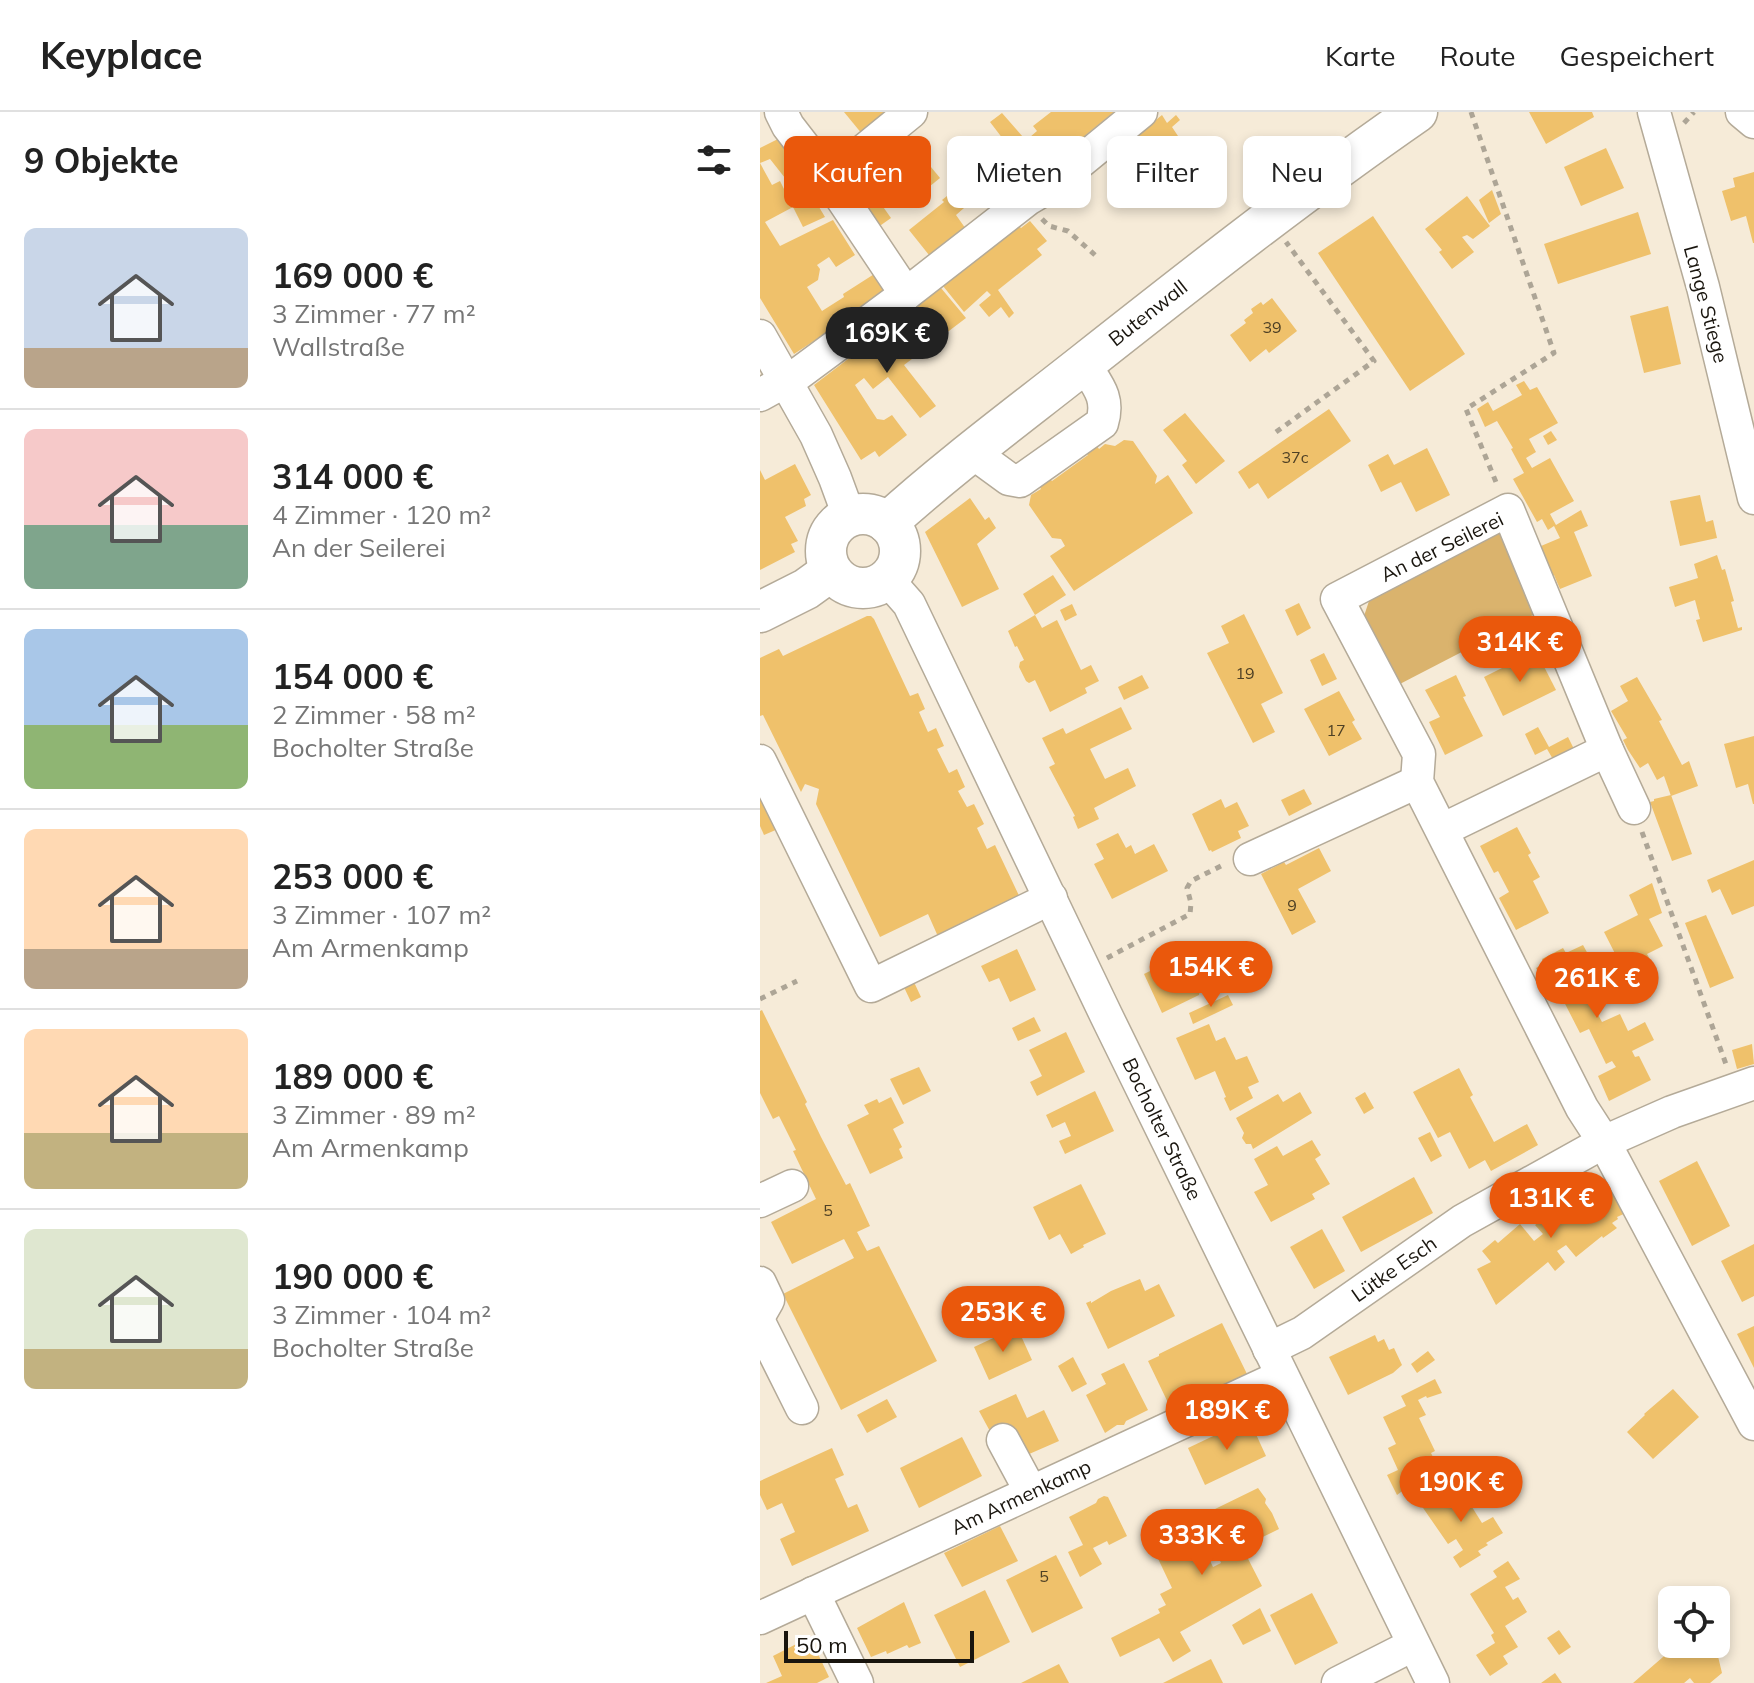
<!DOCTYPE html>
<html lang="de">
<head>
<meta charset="utf-8">
<style>
  body { margin:0; font-family:Mulish,sans-serif; background:#f6f6f6; color:#222; height:100vh; display:flex; flex-direction:column; font-size:30px; white-space:nowrap }
  * { box-sizing:border-box; margin:0 }
  p { font-size:26px; color:#767676 }
  .icon { flex:none; width:44px; height:44px; fill:none; stroke:currentColor; stroke-width:2; stroke-linecap:round; stroke-linejoin:round }
  .map { position:relative; flex:1; overflow:hidden }
  .sheet { display:flex; flex-direction:column; background:#fff; width:760px }
  .sheet>* { flex:none }
  .guide { position:absolute; left:24px; top:24px; width:760px; height:72px; display:flex; gap:16px }
  .controls { position:absolute; left:898px; top:1474px; display:grid; gap:16px }
  .controls a { display:grid; place-items:center; width:72px; height:72px; border-radius:12px; background:#fff; box-shadow:0 4px 12px #0003; font-size:40px }
  .scale { position:absolute; left:24px; bottom:20px; width:190px; box-sizing:border-box; padding-left:8px; border:4px solid #19150e; border-top:0; font-size:22px; line-height:28px; white-space:nowrap; color:#19150e; -webkit-text-stroke:6px #fff; paint-order:stroke }
  .price { position:absolute; translate:-50% -68px; padding:0 18px; border-radius:28px; background:#ea580c; color:#fff; font-size:26px; line-height:52px; filter:drop-shadow(0 2px 4px #0008) }
  .price::after { content:''; position:absolute; left:50%; top:48px; width:24px; height:18px; margin-left:-12px; background:inherit; clip-path:polygon(0 0,100% 0,50% 100%) }
  .price.selected { background:#222; color:#fff }
  ul { padding:0; list-style:none }
  li { display:flex; align-items:center; gap:24px; height:200px; padding:0 24px }
  li+li { border-top:2px solid #e0e0e0 }
  li span { display:grid; place-items:center; flex:none; width:224px; height:160px; border-radius:12px; color:#555 }
  li>.icon { margin-inline-start:auto }
  span .icon { width:96px; height:96px; fill:#fffc; stroke-width:1 }
  li b { font-size:34px }
  h2 { display:flex; justify-content:space-between; align-items:center; height:96px; padding:0 24px; font-size:34px }
  .pill { padding:0 28px; border-radius:12px; background:#fff; box-shadow:0 4px 12px #0003; font-size:28px; line-height:72px }
  .pill.selected { background:#ea580c; color:#fff }
  header { display:flex; align-items:center; gap:48px; box-sizing:border-box; height:112px; padding:0 40px; background:#fff; border-bottom:2px solid #e0e0e0 }
  header strong { font-size:38px }
  nav { display:flex; gap:44px; margin-inline-start:auto; font-size:28px }
  main { display:flex; flex:1; min-height:0 }
  .map>svg:first-child { display:block }
  .green { fill:#dab36d }
  .building { fill:#efc16b }
  .lines { fill:none; stroke-linecap:round; stroke-linejoin:round }
  .minor-casing { stroke:#b4aa98; stroke-width:35 }
  .major-casing { stroke:#b4aa98; stroke-width:43 }
  .path { stroke:#ada596; stroke-width:5; stroke-dasharray:6 6; stroke-linecap:butt }
  .minor { stroke:#fff; stroke-width:32 }
  .major { stroke:#fff; stroke-width:40 }
  .labels { text-anchor:middle; stroke-width:6; stroke-linejoin:round; paint-order:stroke }
  .number-label { font-size:16px; fill:#4e4025 }
  .street-label { font-size:20px; fill:#19150e; stroke:#fff }
</style>
</head>
<body>
<header>
<strong>Keyplace</strong>
<nav><a>Karte</a><a>Route</a><a>Gespeichert</a></nav>
</header>
<main>
<section class="sheet">
<h2>9 Objekte<svg class="icon" aria-label="filters" viewBox="0 0 24 24"><path d="M4 7h16M4 17h16"/><circle cx="9" cy="7" r="2"/><circle cx="15" cy="17" r="2"/></svg></h2>
<ul>
<li><span style="background:linear-gradient(#c9d6e8 75%,#b9a48a 0)"><svg class="icon" aria-label="home" viewBox="0 0 24 24"><path d="M3 11l9-7 9 7M6 9v11h12V9"/></svg></span><div><b>169 000 €</b><p>3 Zimmer · 77 m²</p><p>Wallstraße</p></div></li>
<li><span style="background:linear-gradient(#f6c9c9 60%,#7fa58c 0)"><svg class="icon" aria-label="home" viewBox="0 0 24 24"><path d="M3 11l9-7 9 7M6 9v11h12V9"/></svg></span><div><b>314 000 €</b><p>4 Zimmer · 120 m²</p><p>An der Seilerei</p></div></li>
<li><span style="background:linear-gradient(#a9c7e8 60%,#8fb573 0)"><svg class="icon" aria-label="home" viewBox="0 0 24 24"><path d="M3 11l9-7 9 7M6 9v11h12V9"/></svg></span><div><b>154 000 €</b><p>2 Zimmer · 58 m²</p><p>Bocholter Straße</p></div></li>
<li><span style="background:linear-gradient(#ffd9b3 75%,#b9a48a 0)"><svg class="icon" aria-label="home" viewBox="0 0 24 24"><path d="M3 11l9-7 9 7M6 9v11h12V9"/></svg></span><div><b>253 000 €</b><p>3 Zimmer · 107 m²</p><p>Am Armenkamp</p></div></li>
<li><span style="background:linear-gradient(#ffd9b3 65%,#c2b280 0)"><svg class="icon" aria-label="home" viewBox="0 0 24 24"><path d="M3 11l9-7 9 7M6 9v11h12V9"/></svg></span><div><b>189 000 €</b><p>3 Zimmer · 89 m²</p><p>Am Armenkamp</p></div></li>
<li><span style="background:linear-gradient(#dfe7d0 75%,#c2b280 0)"><svg class="icon" aria-label="home" viewBox="0 0 24 24"><path d="M3 11l9-7 9 7M6 9v11h12V9"/></svg></span><div><b>190 000 €</b><p>3 Zimmer · 104 m²</p><p>Bocholter Straße</p></div></li>
</ul>
</section>
<div class="map">
<svg width="994" height="1571" viewBox="0 0 994 1571">
  <rect width="100%" height="100%" fill="#f6ebd8"/>
  <!-- green -->
  <path class="green" d="M733 417 743 422 779 500 636 574 603 507 614 474Z"/>
  <!-- building -->
  <g class="building">
    <path d="M84 0H142L107 28Z"/>
    <path d="M291 0H354L239 94 209 55 243 27 230 10 242 1 263 25 260 27 263 31 277 19 273 14Z"/>
    <path d="M769 0H832L834 5 786 32Z"/>
    <path d="M402 3 407 11 416 3 420 8 412 15 422 30 397 51 375 25Z"/>
    <path d="M139 16 180 66 164 79 124 30Z"/>
    <path d="M26 23 51 53 25 66 10 47 0 51 12 73 20 69 33 95 5 110 20 134 73 108 95 143 76 155 69 145 57 153 60 157 58 168 47 175 62 199 84 185 83 182 119 159 132 178 34 242 0 186V36Z"/>
    <path d="M846 36 864 76 821 94 804 55Z"/>
    <path d="M94 54 131 106 114 118 82 72Z"/>
    <path d="M994 60V131H993L986 104 971 109 962 79 975 75 973 66Z"/>
    <path d="M732 78 741 102 729 111 719 88Z"/>
    <path d="M192 80 204 96 196 103 208 120 173 148 149 118 184 90 182 88Z"/>
    <path d="M707 84 730 114 713 127 707 123 702 125 714 140 692 157 679 140 682 138 665 117Z"/>
    <path d="M53 85 65 105 43 115 33 95Z"/>
    <path d="M878 100 891 142 798 172 784 132Z"/>
    <path d="M613 104 705 242 650 279 558 141Z"/>
    <path d="M270 109 287 129 277 137 282 143 238 178 254 201 249 206 241 195 229 205 219 193 231 183 227 179 204 200 183 174 258 113 261 116Z"/>
    <path d="M181 176 206 206 144 253 176 294 160 306 128 265 113 277 104 266 95 273 117 307 124 308 132 303 147 323 119 345 115 339 101 348 54 273Z"/>
    <path d="M512 186 537 219 509 241 506 237 490 250 470 223 486 211 484 208 493 201 491 197 501 190 503 193Z"/>
    <path d="M908 194 921 252 884 261 870 204Z"/>
    <path d="M764 269 770 278 777 275 798 311 769 327 776 340 766 346 772 356 790 346 814 389 790 402 796 413 821 398 828 414 814 420 832 464 800 477 794 463 792 464 781 434 800 426 794 414 788 418 782 407 777 410 753 367 764 361 751 337 753 336 737 309 725 315 717 297 728 290 733 299 762 283 756 273Z"/>
    <path d="M569 297 591 329 508 387 498 371 489 377 478 360Z"/>
    <path d="M425 301 465 349 436 372 422 353 427 349 403 318Z"/>
    <path d="M791 319 797 328 788 333 783 324Z"/>
    <path d="M364 328 373 329 397 364 395 372 408 363 433 401 314 479 290 444 305 434 301 427 292 426 269 393 271 383 281 377 279 374 290 367 292 369 328 343 327 342 337 334 339 337 345 332 355 334Z"/>
    <path d="M667 336 690 383 656 400 641 370 621 380 608 353 628 342 634 353Z"/>
    <path d="M35 352 51 383 44 387 46 394 25 405 38 429 31 432 35 440 0 458V358L5 368Z"/>
    <path d="M940 383 946 410 953 408 957 426 920 434 910 389Z"/>
    <path d="M210 386 225 408 229 405 236 416 217 432 239 477 202 495 165 420Z"/>
    <path d="M957 443 962 458 965 457 974 489 971 490 978 516 982 515V518L943 530 936 508 940 507 935 488 915 495 909 475 938 466 934 452Z"/>
    <path d="M293 463 306 483 275 503 263 482Z"/>
    <path d="M539 491 551 516 537 524 525 498Z"/>
    <path d="M312 492 317 503 305 509 300 498Z"/>
    <path d="M484 502 523 581 501 592 515 620 493 631 447 541 469 531 461 514Z"/>
    <path d="M275 503 282 516 297 508 321 558 331 553 339 569 325 576 327 581 290 600 275 568 269 571 266 569 259 555 260 550 264 548 257 534 255 535 248 519Z"/>
    <path d="M107 504H111L114 507 150 584 158 581 165 597 159 600 168 620 176 616 184 634 177 637 189 661 197 657 205 675 198 679 207 695 214 692 224 712 217 716 227 737 235 733 262 790 180 829 168 802 120 825 56 692 59 677 45 672 41 680 3 603 0 604V546L19 537 23 544Z"/>
    <path d="M776 539 796 578 743 604 724 565Z"/>
    <path d="M564 541 577 567 562 574 550 548Z"/>
    <path d="M382 563 389 576 364 588 358 575Z"/>
    <path d="M696 563 706 584 703 585 723 624 685 643 669 610 680 605 665 578Z"/>
    <path d="M877 565 902 608 899 609 922 653 929 649 938 674 911 684 904 664 897 668 888 651 880 656 868 638 863 628 867 626 851 599 868 589 860 574Z"/>
    <path d="M579 579 595 608 592 610 602 627 569 644 544 597Z"/>
    <path d="M361 595 372 617 330 637 345 667 368 656 376 674 334 696 339 707 318 717 313 705 315 704 289 655 295 652 282 626 303 616 306 622Z"/>
    <path d="M778 615 789 635 808 625 815 639 794 649 787 637 775 643 765 622Z"/>
    <path d="M994 624V692H993L988 672 976 676 964 632Z"/>
    <path d="M0 674 18 717 4 723 0 714Z"/>
    <path d="M544 677 552 692 529 704 521 688Z"/>
    <path d="M911 683 932 742 912 749 890 690 894 689V687Z"/>
    <path d="M461 687 465 696 477 690 489 714 478 719 481 726 452 740 451 738 449 739 432 702Z"/>
    <path d="M757 715 771 741 768 743 780 765 773 769 789 801 756 818 739 786 749 780 738 759 734 761 720 734Z"/>
    <path d="M358 721 366 736 371 733 375 742 394 732 408 759 352 787 334 752 344 747 336 732Z"/>
    <path d="M559 736 571 759 538 777 556 810 532 823 501 762 524 750 526 753Z"/>
    <path d="M994 748V794L972 803 960 777 952 781 947 768Z"/>
    <path d="M892 771 902 801 889 807 903 834 887 842 894 855 868 867 844 820 878 803 869 783Z"/>
    <path d="M946 803 974 866 950 876 925 811Z"/>
    <path d="M823 833 841 866 823 875 842 910 860 902 868 919 885 910 894 928 872 939 875 945 879 944 891 968 849 989 838 964 856 955 852 949 846 952 829 917 820 921 802 886 794 890 776 856 784 852 782 847 803 836 806 841Z"/>
    <path d="M257 837 276 878 250 890 239 866 229 870 221 854Z"/>
    <path d="M420 844 432 869 436 871 440 878 439 883 402 901 384 862Z"/>
    <path d="M152 866 161 885 151 890 142 871Z"/>
    <path d="M468 883 473 893 433 912 429 901Z"/>
    <path d="M2 898 47 990 45 992 61 1025 86 1073 90 1071 110 1114 97 1120 107 1139 119 1134 177 1249 81 1298 23 1182 94 1146 84 1127 32 1152 11 1110 56 1087 33 1039 36 1038 19 1004 13 1007 0 981V899Z"/>
    <path d="M274 905 281 919 258 929 252 916Z"/>
    <path d="M449 912 456 929 465 925 476 948 487 944 499 970 488 975 493 986 470 999 464 986 466 985 455 959 435 968 416 926Z"/>
    <path d="M306 920 325 960 277 984 270 970 282 964 269 938Z"/>
    <path d="M992 932 994 952 977 957 972 938Z"/>
    <path d="M159 955 171 979 143 993 130 967Z"/>
    <path d="M699 956 713 983 710 985 734 1030 767 1012 778 1033 731 1059 725 1048 709 1057 690 1020 678 1026 653 980Z"/>
    <path d="M335 979 354 1019 305 1042 299 1029 311 1024 305 1010 292 1016 286 1003Z"/>
    <path d="M540 980 552 1001 493 1037 491 1032H486L482 1026 484 1021 476 1006 518 982 523 990Z"/>
    <path d="M605 980 614 996 604 1002 595 986Z"/>
    <path d="M131 985 144 1011 133 1017 142 1035 139 1037 143 1046 110 1062 87 1013 109 1002 104 993 117 987 119 991Z"/>
    <path d="M670 1020 682 1044 671 1050 658 1026Z"/>
    <path d="M552 1028 561 1043 555 1047 570 1072 552 1082 555 1087 511 1110 494 1080 508 1073 494 1047 517 1034 523 1044Z"/>
    <path d="M937 1049 970 1114 932 1134 899 1069Z"/>
    <path d="M654 1065 673 1101 601 1140 582 1105Z"/>
    <path d="M852 1070 868 1100 857 1105 858 1107 852 1111 857 1116 843 1126 842 1124 816 1145 806 1133 797 1139 805 1150 795 1159 788 1150 736 1193 717 1157 731 1150 722 1139 735 1128 738 1131 760 1112 774 1129 783 1122 775 1113 789 1103 793 1109 804 1099 799 1094 812 1084 815 1087 836 1072 839 1076Z"/>
    <path d="M321 1072 346 1122 323 1133 324 1135 311 1142 300 1122 289 1128 273 1095Z"/>
    <path d="M562 1117 585 1159 554 1177 530 1135Z"/>
    <path d="M994 1132V1184L982 1190 961 1149Z"/>
    <path d="M380 1167 385 1179 399 1172 415 1204 348 1237 326 1191 331 1189V1191L351 1179Z"/>
    <path d="M462 1211 487 1262 412 1299 388 1249 399 1244V1242Z"/>
    <path d="M994 1214V1256L977 1222Z"/>
    <path d="M257 1215 272 1248 229 1268 214 1235Z"/>
    <path d="M615 1223 618 1230 624 1227 629 1238 634 1236 642 1253 633 1261 588 1283 569 1245Z"/>
    <path d="M668 1239 675 1248 657 1261 651 1252Z"/>
    <path d="M313 1245 327 1272 312 1280 298 1254Z"/>
    <path d="M364 1251 388 1298 366 1309 364 1313H357L345 1321 326 1283 346 1272 341 1262Z"/>
    <path d="M675 1267 682 1281 667 1286 666 1284 658 1288 666 1303 659 1306 675 1339 671 1341 677 1353 671 1358 673 1361 668 1364 666 1361 637 1383 627 1363 638 1358 628 1336 636 1332 623 1305 646 1294 641 1284Z"/>
    <path d="M913 1277 939 1305 893 1347 867 1320 885 1303 884 1302Z"/>
    <path d="M256 1282 267 1306 284 1298 299 1329 260 1346 232 1323 219 1299Z"/>
    <path d="M127 1287 137 1305 107 1321 97 1303Z"/>
    <path d="M489 1307 506 1344 445 1373 428 1336Z"/>
    <path d="M202 1325 222 1364 159 1396 140 1356Z"/>
    <path d="M72 1336 84 1363 75 1367 88 1396 97 1392 109 1419 32 1454 20 1427 35 1420 22 1391 7 1398 0 1383V1369Z"/>
    <path d="M697 1371 722 1411 733 1405 743 1421 726 1431 728 1433 718 1439 721 1443 700 1456 693 1445 703 1438 696 1427 688 1432 661 1393Z"/>
    <path d="M498 1376 506 1387 505 1391 512 1401 519 1417 482 1435 502 1474 420 1520 431 1539 413 1550 399 1526 360 1545 351 1526 400 1501 398 1497 406 1493 400 1482 412 1476 392 1434 433 1414 453 1455 461 1451 459 1446 478 1437 469 1418 464 1421 453 1398Z"/>
    <path d="M344 1384 348 1385 367 1424 349 1433 347 1429 333 1436 342 1452 320 1465 308 1440 323 1433 309 1405 336 1391 338 1387Z"/>
    <path d="M240 1414 258 1449 202 1475 184 1441Z"/>
    <path d="M296 1443 323 1496 272 1521 246 1468Z"/>
    <path d="M748 1449 760 1467 745 1475 753 1488 758 1485 767 1500 745 1514 758 1535 743 1544 748 1552 730 1564 716 1543 735 1531 731 1523 734 1521 710 1482 737 1465 733 1459Z"/>
    <path d="M225 1478 250 1530 200 1555 174 1503Z"/>
    <path d="M552 1481 578 1531 535 1553 510 1503Z"/>
    <path d="M144 1490 161 1531 149 1536 147 1533 127 1542 126 1539 111 1545 97 1516Z"/>
    <path d="M500 1496 511 1519 483 1533 472 1513Z"/>
    <path d="M956 1500 962 1507 968 1526 956 1528Z"/>
    <path d="M799 1518 811 1535 799 1543 787 1526Z"/>
    <path d="M50 1525 69 1565 57 1571H6L22 1564 13 1544Z"/>
    <path d="M918 1532H955L962 1561 950 1571H934L930 1566 924 1571H873Z"/>
    <path d="M451 1547 463 1571H403Z"/>
    <path d="M299 1552 309 1571H261Z"/>
    <path d="M795 1561 802 1571H781Z"/>
  </g>
  <g class="lines">
    <defs>
      <g id="minor">
        <path d="M21 0 28 14 69 67 146 182"/>
        <path d="M894 0 943 175 994 386"/>
        <path d="M982 0 994 10"/>
        <path d="M69 67 151 0"/>
        <path d="M0 224 56 323 75 366 89 404"/>
        <path d="M0 283 38 262 146 182 268 87 292 73 381 0"/>
        <path d="M212 340 249 367 260 369 342 311C350 285 337 273 324 252"/>
        <path d="M127 467 149 492 346 903 673 1571"/>
        <path d="M847 638 874 696"/>
        <path d="M0 649 111 874 291 786"/>
        <path d="M682 718 847 638 748 398 577 487 659 642 657 670 822 996 844 1030 994 1312"/>
        <path d="M490 747 657 670"/>
        <path d="M0 1089 32 1074"/>
        <path d="M0 1171 8 1188 0 1202"/>
        <path d="M0 1212 42 1296"/>
        <path d="M509 1237 542 1221 702 1109 844 1030 912 1000 994 971"/>
        <path d="M243 1328 271 1380"/>
        <path d="M53 1481 97 1571"/>
        <path d="M0 1506 522 1264"/>
        <path d="M578 1571 653 1533"/>
      </g>
      <g id="major">
        <circle cx="103" cy="439" r="37"/>
        <path d="M127 411C190 354 259 303 326 250 435 164 543 79 657 0"/>
        <path d="M0 500 46 477 71 459"/>
      </g>
    </defs>
    <!-- minor casing -->
    <use href="#minor" class="minor-casing"/>
    <!-- major casing -->
    <use href="#major" class="major-casing"/>
    <!-- path -->
    <g class="path">
      <path d="M711 0 794 241 706 297 738 375"/>
      <path d="M924 11 934 0"/>
      <path d="M368 43 393 62 430 65"/>
      <path d="M393 62 396 93"/>
      <path d="M282 107 289 114 308 119 335 143"/>
      <path d="M516 320 614 249 526 130"/>
      <path d="M882 720 967 955"/>
      <path d="M347 846 430 802 431 791 427 776 431 769 465 752"/>
      <path d="M0 887 37 869"/>
    </g>
    <!-- minor -->
    <use href="#minor" class="minor"/>
    <!-- major -->
    <use href="#major" class="major"/>
  </g>
  <g class="labels">
    <!-- number labels -->
    <g class="number-label">
      <text x="512" y="221">39</text>
      <text x="535" y="351">37c</text>
      <text x="485" y="567">19</text>
      <text x="576" y="624">17</text>
      <text x="532" y="799">9</text>
      <text x="68" y="1104">5</text>
      <text x="284" y="1470">5</text>
    </g>
    <!-- street labels -->
    <g class="street-label">
      <text transform="translate(946 192) rotate(75)" y="7">Lange Stiege</text>
      <text transform="translate(388 201) rotate(-38)" y="7">Butenwall</text>
      <text transform="translate(682 435) rotate(-26)" y="7">An der Seilerei</text>
      <text transform="translate(402 1017) rotate(64)" y="7">Bocholter Straße</text>
      <text transform="translate(634 1157) rotate(-35)" y="7">Lütke Esch</text>
      <text transform="translate(261 1385) rotate(-25)" y="7">Am Armenkamp</text>
    </g>
  </g>
</svg>
<div class="controls">
<a><svg class="icon" aria-label="locate" viewBox="0 0 24 24"><circle cx="12" cy="12" r="6"/><path d="M12 2v4M12 18v4M2 12h4M18 12h4"/></svg></a>
</div>
<div class="scale">50 m</div>
<b class="price selected" style="left:127px;top:263px">169K €</b>
<b class="price" style="left:760px;top:572px">314K €</b>
<b class="price" style="left:451px;top:897px">154K €</b>
<b class="price" style="left:837px;top:908px">261K €</b>
<b class="price" style="left:791px;top:1128px">131K €</b>
<b class="price" style="left:243px;top:1242px">253K €</b>
<b class="price" style="left:467px;top:1340px">189K €</b>
<b class="price" style="left:701px;top:1412px">190K €</b>
<b class="price" style="left:442px;top:1465px">333K €</b>
<div class="guide">
<a class="pill selected">Kaufen</a>
<a class="pill">Mieten</a>
<a class="pill">Filter</a>
<a class="pill">Neu</a>
</div>
</div>
</main>
</body>
</html>
